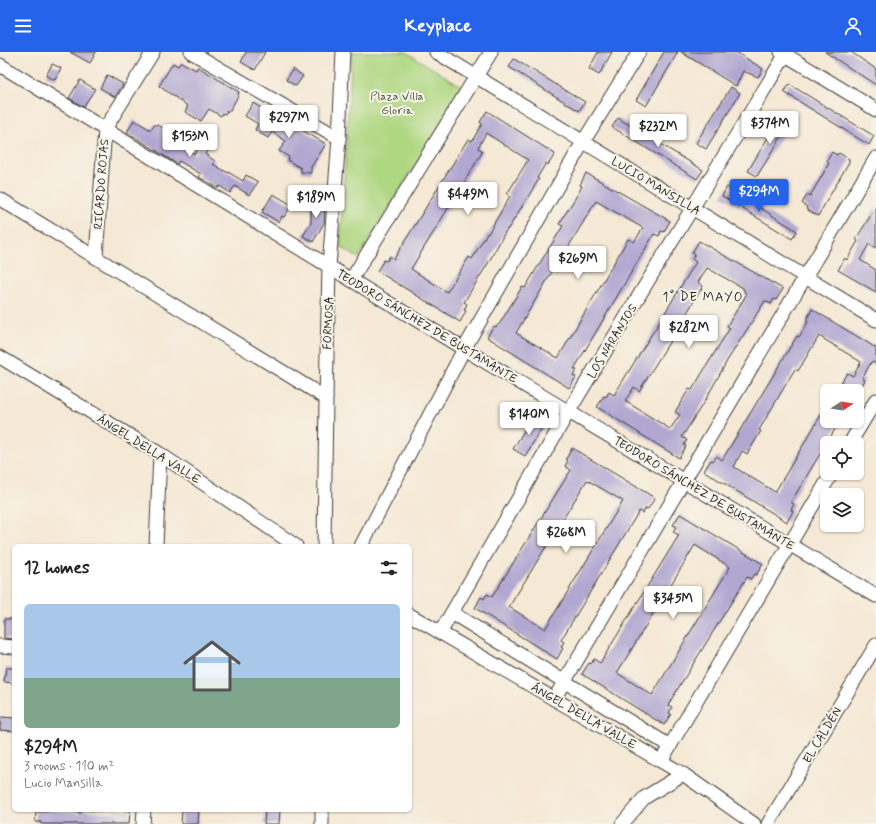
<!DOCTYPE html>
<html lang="en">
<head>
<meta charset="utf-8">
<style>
  body { margin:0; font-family:Mynerve,sans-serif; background:#f6f6f6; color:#222; height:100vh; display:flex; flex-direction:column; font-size:15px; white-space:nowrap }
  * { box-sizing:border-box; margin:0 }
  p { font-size:13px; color:#767676 }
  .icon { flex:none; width:22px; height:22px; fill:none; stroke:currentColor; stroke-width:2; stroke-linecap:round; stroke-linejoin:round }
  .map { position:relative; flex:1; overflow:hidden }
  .sheet { position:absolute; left:12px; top:492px; width:400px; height:268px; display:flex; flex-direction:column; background:#fff; border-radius:6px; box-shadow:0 1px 3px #0004 }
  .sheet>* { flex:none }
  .needle { width:26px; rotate:78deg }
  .buttons { position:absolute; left:820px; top:332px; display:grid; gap:8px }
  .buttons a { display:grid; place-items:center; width:44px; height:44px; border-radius:6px; background:#fff; box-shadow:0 1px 3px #0004; font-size:20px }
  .price { position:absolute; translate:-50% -34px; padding:0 9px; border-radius:4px; background:#fff; color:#222; font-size:13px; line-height:26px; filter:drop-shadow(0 1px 2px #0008) }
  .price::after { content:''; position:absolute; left:50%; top:24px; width:12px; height:9px; margin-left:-6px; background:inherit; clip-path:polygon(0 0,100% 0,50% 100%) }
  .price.current { background:#2563eb; color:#fff }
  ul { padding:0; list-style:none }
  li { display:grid; align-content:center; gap:8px; height:212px; padding:0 12px }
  li span { display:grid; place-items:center; height:124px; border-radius:6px; color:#555 }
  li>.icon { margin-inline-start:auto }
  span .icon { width:72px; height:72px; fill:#fffc; stroke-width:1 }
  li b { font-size:17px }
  h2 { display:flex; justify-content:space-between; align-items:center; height:48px; padding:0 12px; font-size:17px }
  header { display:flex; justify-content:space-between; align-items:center; height:52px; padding:0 12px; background:#2563eb; color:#fff; font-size:18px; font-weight:800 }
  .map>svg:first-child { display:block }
  .green { fill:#afd781; stroke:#667a4e }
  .building { fill:#b1a7d1; fill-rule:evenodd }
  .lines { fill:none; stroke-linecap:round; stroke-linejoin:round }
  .minor-casing { stroke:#3d3b38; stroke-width:15 }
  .minor { stroke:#fff; stroke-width:13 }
  .labels { text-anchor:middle; stroke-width:4; stroke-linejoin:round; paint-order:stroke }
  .park-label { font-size:12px; fill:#48543a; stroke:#f7f3e8 }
  .street-label { font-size:12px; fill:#1c1c1c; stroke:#f7f3e8 }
  .neighbourhood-label { font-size:13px; letter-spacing:1px; fill:#1c1c1c; stroke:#f7f3e8 }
</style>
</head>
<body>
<header><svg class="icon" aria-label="menu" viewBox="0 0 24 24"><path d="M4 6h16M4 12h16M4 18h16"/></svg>Keyplace<svg class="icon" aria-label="person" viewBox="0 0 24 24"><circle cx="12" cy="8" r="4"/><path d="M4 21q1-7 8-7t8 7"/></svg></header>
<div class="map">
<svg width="876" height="772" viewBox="0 0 876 772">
  <rect width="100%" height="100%" fill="#f7f3e8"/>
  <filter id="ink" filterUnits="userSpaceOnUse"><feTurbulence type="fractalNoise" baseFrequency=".025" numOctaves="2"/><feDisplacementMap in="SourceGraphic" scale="8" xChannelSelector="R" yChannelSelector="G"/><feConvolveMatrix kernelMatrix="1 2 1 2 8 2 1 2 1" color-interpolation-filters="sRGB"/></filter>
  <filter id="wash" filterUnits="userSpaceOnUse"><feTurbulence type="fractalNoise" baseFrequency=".012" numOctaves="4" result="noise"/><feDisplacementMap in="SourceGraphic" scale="16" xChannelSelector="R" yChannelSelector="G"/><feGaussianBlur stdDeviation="0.9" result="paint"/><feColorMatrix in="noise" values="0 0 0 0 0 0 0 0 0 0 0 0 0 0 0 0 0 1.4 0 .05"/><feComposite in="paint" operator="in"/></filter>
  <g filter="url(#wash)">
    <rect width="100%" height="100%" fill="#f5e8d4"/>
    <!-- green -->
    <path class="green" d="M352 0H406L463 35 358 206 340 194Z"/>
    <g id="blocks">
      <!-- building -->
      <g class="building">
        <path d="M70 0H96L90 11Z"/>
        <path d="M246 0H265L255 18 241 10Z"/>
        <path d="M598 0H612L599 23 589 17Z"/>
        <path d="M664 0H678L646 54 636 48Z"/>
        <path d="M681 0H736L763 17 758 25 743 19 736 34Z"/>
        <path d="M825 0H851L876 17V33Z"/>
        <path d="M514 7 585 50 579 59 509 15Z"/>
        <path d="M181 10 196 18 198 15 239 40 238 42H239L229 60 227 59 225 62 223 61 221 64 209 57 201 69 185 60 188 54 159 34 173 11 178 14Z"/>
        <path d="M52 12 61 16 55 28 46 24Z"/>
        <path d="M293 17 303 24 296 34 286 28Z"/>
        <path d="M107 23 123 32 115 45 100 36Z"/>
        <path d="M80 28 95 37 83 55 69 46Z"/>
        <path d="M789 32 874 84 869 93 784 40Z"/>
        <path d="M731 35 740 41 706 97 696 91Z"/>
        <path d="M253 51 266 59 265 61 292 78 295 74 326 92 311 115V121L301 120V116L287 108 289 105 279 99 286 89 272 80 268 86 255 78 258 72 245 64Z"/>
        <path d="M487 59 555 102 548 113 546 111 537 126 539 127 508 177H507L487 213 464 250 467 252 464 258 466 259 460 270 377 219 384 208 387 209 390 204 394 207 468 87 472 89 482 72 480 70ZM486 81 528 108 507 142 510 144 488 182 487 181 472 207 469 205 447 240 411 217 483 99 478 96Z"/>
        <path d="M782 62 792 68 757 124 748 119Z"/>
        <path d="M618 66 703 118 697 127 612 75Z"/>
        <path d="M134 68 151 78 154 73H158L174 83 171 87 195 102 199 94 207 99 205 102 215 109 213 112 228 121V120L243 129 246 123 258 130 249 143 235 134 230 141 220 134 218 136 199 125 201 122 179 109 177 112 127 80Z"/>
        <path d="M832 100 837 103 839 101 849 107V110L818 164 806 157 807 155 802 151 808 142 810 144 823 122 829 111 827 109Z"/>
        <path d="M586 121 670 169 664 180 661 179 659 184 654 182 574 317 577 318 573 324 576 325 569 336 487 285 494 274 496 275 500 271 522 235 525 236 540 211 563 174 559 172 579 140 582 134 580 133ZM596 149 643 176 634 190 628 187 558 306 516 281 560 206 561 207Z"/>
        <path d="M727 135 797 179 792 187 722 144Z"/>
        <path d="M273 142 292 153 284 165 282 164 279 170 262 160Z"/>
        <path d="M311 146 325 147 324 171 313 190 303 184 311 171Z"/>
        <path d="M876 155V196L869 192 860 208 876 218V240L838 218 845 206 847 208 858 189 856 187Z"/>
        <path d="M699 189 783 237 776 248 774 247 771 252 765 249 727 309 707 345 682 385 687 388 684 393 686 394 679 406 597 355 604 344 606 345 609 340 614 343 655 277 696 210 692 207 695 202 692 201ZM707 216 743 236 746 243 727 274 730 276 707 313 692 338 689 337 675 360 680 363 670 377 625 349 634 335 639 339 670 289 703 234 698 230Z"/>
        <path d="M812 257 876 296V312L872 309 862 326 865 328 859 339H836L847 321 853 324 861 310 819 284 798 319 795 317 759 378 761 379 747 402 742 399 734 415 775 440 827 353V369H840L791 450 794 452 791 458 793 459 787 470 704 419 711 408 713 409 717 404 722 408 797 284 799 285 808 270 806 269Z"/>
        <path d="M533 364 545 371 525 404 513 397Z"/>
        <path d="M572 396 655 446 648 457 646 456 643 461 639 459 627 479 561 588 564 590 561 595 563 596 557 607 475 556 481 545 484 547 487 542 492 545 571 418 565 414 568 409 566 407ZM587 428 623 449 545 577 509 555Z"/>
        <path d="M680 462 763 512 756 523 754 522 751 527 747 525 677 638 668 653 672 655 669 661 671 662 664 673 582 622 589 611 591 612 594 607 600 611 679 483 673 480 676 474 673 473ZM695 493 730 515 652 643 617 621Z"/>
        <path d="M4 567H14V587L4 586Z"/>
        <path d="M6 616H14V631L4 630Z"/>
        <path d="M1 665 14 666V679L0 678Z"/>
        <path d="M48 758 81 761V758L114 760V758H130L129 772H41V770H35L36 760H48Z"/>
        <path d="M182 758H199L198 772H181Z"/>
        <path d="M265 758H280L279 772H264Z"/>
      </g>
    </g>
  </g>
  <g filter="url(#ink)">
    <use href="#blocks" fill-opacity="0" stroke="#3d3b38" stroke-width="1"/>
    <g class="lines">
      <defs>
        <g id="minor">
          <path d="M191 0 339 86"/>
          <path d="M436 0 876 268"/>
          <path d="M781 0 876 58"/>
          <path d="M0 13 464 297 876 544"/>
          <path d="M0 147 326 346"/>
          <path d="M96 205 105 77 153 0"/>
          <path d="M351 228 491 0"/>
          <path d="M0 305 160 402 296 494"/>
          <path d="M850 391 876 348"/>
          <path d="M156 494 160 402"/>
          <path d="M324 494 326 346 329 215 339 86 343 0"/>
          <path d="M361 494 464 297 583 90 639 0"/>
          <path d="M452 561 670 694"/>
          <path d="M410 563 683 722 754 772"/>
          <path d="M440 581 569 359 787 0"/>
          <path d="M0 594 14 595"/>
          <path d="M554 647 876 106"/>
          <path d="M661 709 832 421"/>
          <path d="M143 772 144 758"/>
          <path d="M322 772V758"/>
          <path d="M622 772 644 746 683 722"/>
          <path d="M768 772 876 593"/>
        </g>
      </defs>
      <!-- minor casing -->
      <use href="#minor" class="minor-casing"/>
      <!-- minor -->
      <use href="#minor" class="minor"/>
    </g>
  </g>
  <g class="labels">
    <!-- park labels -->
    <g class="park-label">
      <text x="397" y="48">Plaza Villa<tspan x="397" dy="14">Gloria</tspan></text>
    </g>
    <!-- street labels -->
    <g class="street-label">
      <text transform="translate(101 132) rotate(-86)" y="4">RICARDO ROJAS</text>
      <text transform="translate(656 134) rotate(31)" y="4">LUCIO MANSILLA</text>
      <text transform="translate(328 271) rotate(-88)" y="4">FORMOSA</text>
      <text transform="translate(427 274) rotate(31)" y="4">TEODORO SÁNCHEZ DE BUSTAMANTE</text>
      <text transform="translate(612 289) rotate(-59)" y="4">LOS NARANJOS</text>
      <text transform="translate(149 397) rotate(32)" y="4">ÁNGEL DELLA VALLE</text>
      <text transform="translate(704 441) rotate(31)" y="4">TEODORO SÁNCHEZ DE BUSTAMANTE</text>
      <text transform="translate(584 664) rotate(30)" y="4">ÁNGEL DELLA VALLE</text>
      <text transform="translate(822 683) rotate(-59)" y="4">EL CALDÉN</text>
    </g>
    <!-- neighbourhood labels -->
    <g class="neighbourhood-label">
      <text x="703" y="249">1° DE MAYO</text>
    </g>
  </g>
</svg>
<div class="buttons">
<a><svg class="needle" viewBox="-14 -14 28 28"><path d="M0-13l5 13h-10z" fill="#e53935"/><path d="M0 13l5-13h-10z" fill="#767676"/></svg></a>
<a><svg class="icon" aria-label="locate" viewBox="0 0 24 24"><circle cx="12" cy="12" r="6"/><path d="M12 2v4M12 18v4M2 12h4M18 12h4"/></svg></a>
<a><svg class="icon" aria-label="layers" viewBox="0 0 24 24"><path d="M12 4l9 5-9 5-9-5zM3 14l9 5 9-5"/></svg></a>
</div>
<b class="price" style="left:289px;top:87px">$297M</b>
<b class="price" style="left:770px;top:93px">$374M</b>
<b class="price" style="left:658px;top:96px">$232M</b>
<b class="price" style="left:190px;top:106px">$153M</b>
<b class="price current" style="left:759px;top:161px">$294M</b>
<b class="price" style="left:468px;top:164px">$449M</b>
<b class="price" style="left:316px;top:167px">$189M</b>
<b class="price" style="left:578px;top:228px">$269M</b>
<b class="price" style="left:689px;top:297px">$282M</b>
<b class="price" style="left:529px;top:384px">$140M</b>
<b class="price" style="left:566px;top:502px">$268M</b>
<b class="price" style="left:673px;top:568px">$345M</b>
<section class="sheet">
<h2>12 homes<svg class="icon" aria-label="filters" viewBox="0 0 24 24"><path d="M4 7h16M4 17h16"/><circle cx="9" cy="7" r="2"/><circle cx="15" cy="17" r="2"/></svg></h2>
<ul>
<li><span style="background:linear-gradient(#a9c7e8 60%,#7fa58c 0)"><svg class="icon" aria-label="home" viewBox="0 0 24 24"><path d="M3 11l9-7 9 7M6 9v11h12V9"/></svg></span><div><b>$294M</b><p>3 rooms · 110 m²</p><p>Lucio Mansilla</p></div></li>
</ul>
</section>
</div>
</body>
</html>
